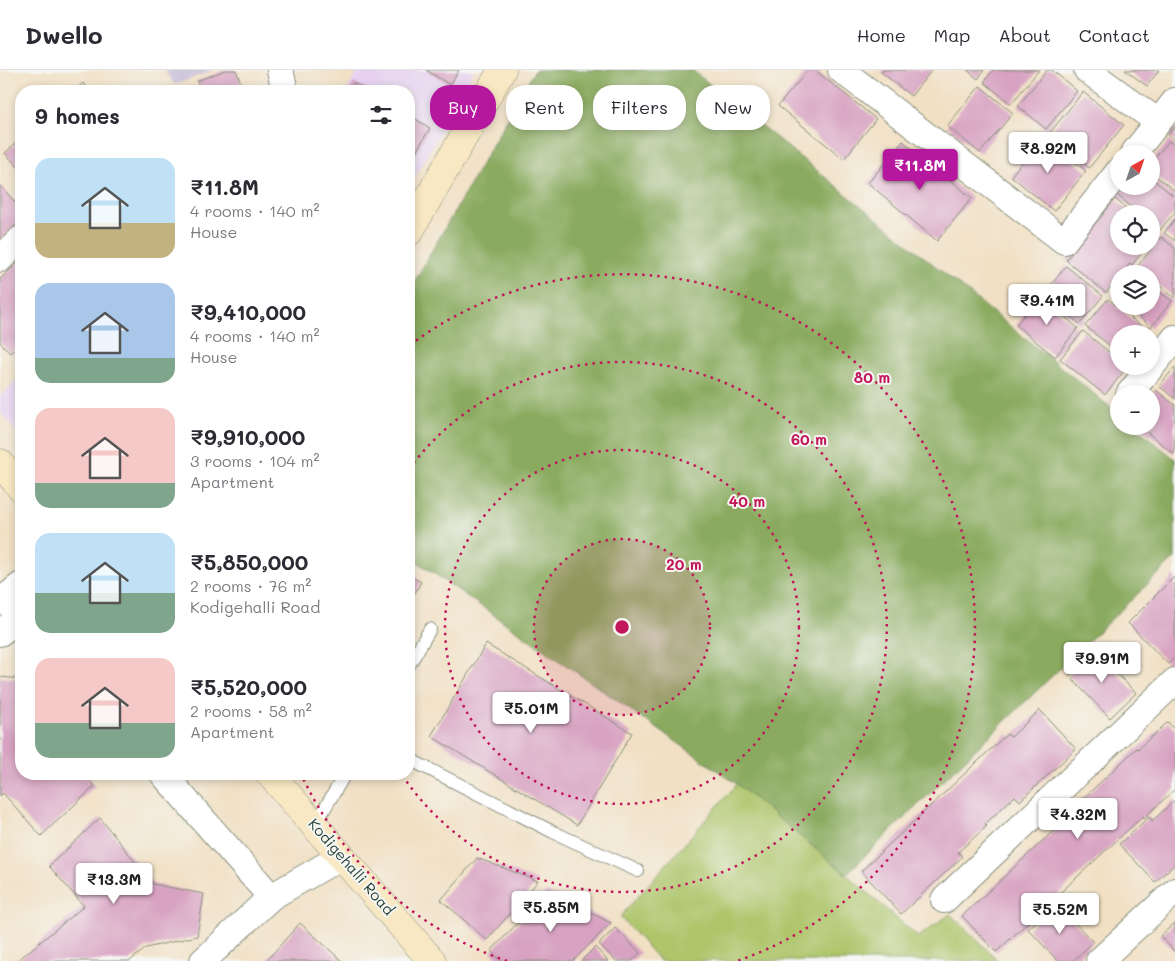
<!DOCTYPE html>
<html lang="en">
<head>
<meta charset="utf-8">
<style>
  body { margin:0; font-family:Mali,sans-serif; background:#f7f7f7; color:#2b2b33; height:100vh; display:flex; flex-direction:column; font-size:19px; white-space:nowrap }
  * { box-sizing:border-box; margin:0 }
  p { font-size:16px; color:#7c7c81 }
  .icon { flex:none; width:28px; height:28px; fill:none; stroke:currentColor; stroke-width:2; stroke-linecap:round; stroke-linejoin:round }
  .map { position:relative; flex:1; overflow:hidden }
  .side { position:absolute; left:15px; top:15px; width:400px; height:695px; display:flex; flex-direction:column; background:#fff; border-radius:20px; box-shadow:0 2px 8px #0003 }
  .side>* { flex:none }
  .hud { position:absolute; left:430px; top:15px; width:475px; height:45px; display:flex; gap:10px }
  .needle { width:32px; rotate:40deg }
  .buttons { position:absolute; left:1110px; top:75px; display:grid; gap:10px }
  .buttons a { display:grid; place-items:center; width:50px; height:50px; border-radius:50%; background:#fff; box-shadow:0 2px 8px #0003; font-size:25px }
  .price { position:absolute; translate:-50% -42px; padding:0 11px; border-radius:5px; background:#fff; color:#222; font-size:16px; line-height:32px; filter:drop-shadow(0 1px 2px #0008) }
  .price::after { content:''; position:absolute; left:50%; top:30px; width:15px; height:11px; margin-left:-8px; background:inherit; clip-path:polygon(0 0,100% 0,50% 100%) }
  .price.active { background:#b5179e; color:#fff }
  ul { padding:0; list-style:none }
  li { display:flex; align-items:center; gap:15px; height:125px; padding:0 20px }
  li span { display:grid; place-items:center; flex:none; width:140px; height:100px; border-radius:15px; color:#555 }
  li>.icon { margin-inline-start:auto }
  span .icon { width:60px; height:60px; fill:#fffc; stroke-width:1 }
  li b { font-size:21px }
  h2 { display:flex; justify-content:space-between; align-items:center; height:60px; padding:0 20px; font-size:21px }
  .chip { padding:0 18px; border-radius:20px; background:#fff; box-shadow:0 2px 8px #0003; font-size:18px; line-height:45px }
  .chip.active { background:#b5179e; color:#fff }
  header { display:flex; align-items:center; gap:30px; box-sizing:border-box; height:70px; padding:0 25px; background:#fff; border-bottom:1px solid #e1e1e2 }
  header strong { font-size:24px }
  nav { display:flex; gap:28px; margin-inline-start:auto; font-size:18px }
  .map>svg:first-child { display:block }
  .built { fill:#e6d2f0 }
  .industrial { fill:#c8bfd8 }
  .green { fill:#aec56a; stroke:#66814f }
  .forest { fill:#8aaa5e; stroke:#547449 }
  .building { fill:#d8a3c2 }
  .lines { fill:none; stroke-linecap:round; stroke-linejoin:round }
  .lane-casing { stroke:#888e7c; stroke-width:14 }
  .street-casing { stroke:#888e7c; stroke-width:28 }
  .secondary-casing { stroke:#888e7c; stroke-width:29 }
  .lane { stroke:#fff; stroke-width:12 }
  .street { stroke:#fff; stroke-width:26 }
  .secondary { stroke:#f8e8c3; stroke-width:28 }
  .ring { fill:none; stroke:#c2185b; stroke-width:2.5; stroke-dasharray:2.5 5 }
  .labels { text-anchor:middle; stroke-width:4; stroke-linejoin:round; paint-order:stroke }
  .street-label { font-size:15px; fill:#1f3d34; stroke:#f6f6f2 }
  .centre { fill:#c2185b; stroke:#f6f6f2; stroke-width:2.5 }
  .ring-label { font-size:15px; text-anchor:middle; font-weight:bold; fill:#c2185b; stroke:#f6f6f2; stroke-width:4; stroke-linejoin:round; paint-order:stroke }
</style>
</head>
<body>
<header>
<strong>Dwello</strong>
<nav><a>Home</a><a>Map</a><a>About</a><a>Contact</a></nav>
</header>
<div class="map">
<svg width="1175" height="891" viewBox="0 0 1175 891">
  <rect width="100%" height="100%" fill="#f6f6f2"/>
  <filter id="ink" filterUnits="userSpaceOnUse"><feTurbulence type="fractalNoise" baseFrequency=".02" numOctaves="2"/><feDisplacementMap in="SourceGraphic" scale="10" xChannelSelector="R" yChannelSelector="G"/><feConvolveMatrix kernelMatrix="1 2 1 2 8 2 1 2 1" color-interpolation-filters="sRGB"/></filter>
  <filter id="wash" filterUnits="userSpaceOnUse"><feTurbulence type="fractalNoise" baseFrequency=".0096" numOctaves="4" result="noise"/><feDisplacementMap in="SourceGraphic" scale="20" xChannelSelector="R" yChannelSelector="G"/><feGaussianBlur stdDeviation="1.12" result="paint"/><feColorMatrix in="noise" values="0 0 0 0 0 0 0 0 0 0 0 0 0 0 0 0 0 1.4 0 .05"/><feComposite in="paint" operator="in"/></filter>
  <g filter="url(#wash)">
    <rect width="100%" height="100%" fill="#f1e0c4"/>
    <!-- built -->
    <g class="built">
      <path d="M359 0H474L409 118V21H346Z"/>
      <path d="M21 305V366L0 342V327Z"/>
    </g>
    <!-- industrial -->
    <path class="industrial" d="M164 0H214L175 15Z"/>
    <!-- green -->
    <path class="green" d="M737 714 846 804 918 867 950 844 999 891H660L620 847Z"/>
    <!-- forest -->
    <path class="forest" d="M535 0H692L1109 336 1119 344V356H1134L1175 389V488L846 804 737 714 409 486V221Z"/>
    <g id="blocks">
      <!-- building -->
      <g class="building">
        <path d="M225 0H236L244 21H201L197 11Z"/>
        <path d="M426 0H459L450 15Z"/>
        <path d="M808 0H815L876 49 844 89 778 36Z"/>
        <path d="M883 0H932L911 26 881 2Z"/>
        <path d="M967 0H984L978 9Z"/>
        <path d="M993 0H1039L1011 34 984 12Z"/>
        <path d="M1047 0H1052L1077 21 1046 59 1018 36Z"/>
        <path d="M1125 0H1159L1147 16Z"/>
        <path d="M83 13 90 21H74Z"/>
        <path d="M354 13 369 21H349Z"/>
        <path d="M980 16 1013 43 980 83 947 56Z"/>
        <path d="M1083 22 1124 55 1089 98 1048 65Z"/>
        <path d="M409 45 430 58 409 94Z"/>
        <path d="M1175 56V71L1168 65Z"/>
        <path d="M1043 66 1086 101 1054 141 1011 106Z"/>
        <path d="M21 68V100L5 83Z"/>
        <path d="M903 71 972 128 937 171 868 113Z"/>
        <path d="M1169 71 1175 76V121L1151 102V92Z"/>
        <path d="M1151 108 1175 127V142L1160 160 1151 153V144H1140L1117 125 1125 116H1151Z"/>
        <path d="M0 115 21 139V151L0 170Z"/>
        <path d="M1115 129 1133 144H1119V176H1147L1132 195 1130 193 1122 204H1119V207L1106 223 1066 190Z"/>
        <path d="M1175 149V171L1164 163Z"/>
        <path d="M1151 159 1157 164 1151 172Z"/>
        <path d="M1161 167 1175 178V228L1151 209V204H1145L1137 197Z"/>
        <path d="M21 190V273L10 283 0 272V209Z"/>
        <path d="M1066 196 1103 226 1080 254 1043 225Z"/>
        <path d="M1151 215 1172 231 1151 257 1126 236H1151Z"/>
        <path d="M1119 217V230L1112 225Z"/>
        <path d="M1039 226 1078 258 1055 287 1016 255Z"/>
        <path d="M1108 229 1150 264H1119V283L1085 256Z"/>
        <path d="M1083 261 1119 290V296H1128L1105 325 1060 289Z"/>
        <path d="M1175 297V329L1159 316Z"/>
        <path d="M1156 320 1175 335 1174 384 1139 356H1151V326Z"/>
        <path d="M409 505 421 512 409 533Z"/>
        <path d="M1175 506V587L1168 594 1128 553Z"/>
        <path d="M486 574 632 663 577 755 431 666Z"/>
        <path d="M1095 581 1136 623 1110 648 1069 606Z"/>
        <path d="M0 607 21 609V704H84L95 716 41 766 3 723 0 726Z"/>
        <path d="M1040 640 1076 679 1020 731 1015 726 985 754 987 756 958 782 962 787 901 844 861 801 1007 664 1011 667Z"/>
        <path d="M1168 652 1175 660V719L1144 748 1143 746 996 882 962 846 1079 737 1077 734 1137 678 1138 679Z"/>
        <path d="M1175 730V794L1155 812 1119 774 1149 747 1152 751Z"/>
        <path d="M100 748 153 814 204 824 197 866 146 878 130 891H17L84 836 49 796Z"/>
        <path d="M477 788 538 811 487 870 441 830Z"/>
        <path d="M547 822 611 853 573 891H501L491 881Z"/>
        <path d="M1056 833 1093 872 1073 891H1058L1028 859Z"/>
        <path d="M300 853 342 891H266Z"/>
        <path d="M1175 853V882L1160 866Z"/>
        <path d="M615 858 640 883 632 891H616L599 874Z"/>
        <path d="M595 877 608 891H581Z"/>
      </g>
    </g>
  </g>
  <g filter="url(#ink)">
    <use href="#blocks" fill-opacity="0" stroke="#888e7c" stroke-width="1"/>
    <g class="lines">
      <defs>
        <g id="lane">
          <path d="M409 595 430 559"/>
          <path d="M409 689 553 762 638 801"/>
          <path d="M315 755 345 704"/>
        </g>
        <g id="street">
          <path d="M280 0 285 21"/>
          <path d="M841 0 1064 171 1119 101"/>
          <path d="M1087 0 1158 52"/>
          <path d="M1133 84 1175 31"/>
          <path d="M0 189 21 169"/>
          <path d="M1129 324 1175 268"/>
          <path d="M0 532 21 515"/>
          <path d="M0 563 21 546"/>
          <path d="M163 704 271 827 203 891"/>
          <path d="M271 827 342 786"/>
          <path d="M944 830 1175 611"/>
          <path d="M1099 891 1175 821"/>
        </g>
        <g id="secondary">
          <path d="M409 162 502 0"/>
          <path d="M0 393 21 418"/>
          <path d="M270 704 432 891"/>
        </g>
      </defs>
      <!-- lane casing -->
      <use href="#lane" class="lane-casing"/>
      <!-- street casing -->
      <use href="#street" class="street-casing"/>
      <!-- secondary casing -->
      <use href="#secondary" class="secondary-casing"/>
      <!-- lane -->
      <use href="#lane" class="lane"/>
      <!-- street -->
      <use href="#street" class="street"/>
      <!-- secondary -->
      <use href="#secondary" class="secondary"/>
    </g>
  </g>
  <!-- distance rings -->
  <circle cx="622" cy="557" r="88" fill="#c2185b" fill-opacity=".12"/>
  <g class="ring">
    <circle cx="622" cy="557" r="88"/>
    <circle cx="622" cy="557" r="177"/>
    <path d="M409 399A265 265 0 1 1 402 705"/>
    <path d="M507 891A353 353 0 0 1 302 706M410 275A353 353 0 1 1 737 891"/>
  </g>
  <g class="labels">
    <!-- street labels -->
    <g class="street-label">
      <text transform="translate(351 797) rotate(49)" y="5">Kodigehalli Road</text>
    </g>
  </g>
  <circle cx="622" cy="557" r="8" class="centre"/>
  <g class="ring-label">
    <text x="872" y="313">80 m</text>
    <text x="809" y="375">60 m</text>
    <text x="747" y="437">40 m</text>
    <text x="684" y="500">20 m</text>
  </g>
</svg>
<div class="buttons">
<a><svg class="needle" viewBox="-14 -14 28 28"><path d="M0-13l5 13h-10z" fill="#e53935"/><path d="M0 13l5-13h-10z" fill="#7c7c81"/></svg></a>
<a><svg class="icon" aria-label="locate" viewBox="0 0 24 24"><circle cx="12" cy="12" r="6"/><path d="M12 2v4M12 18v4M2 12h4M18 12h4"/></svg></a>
<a><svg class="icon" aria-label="layers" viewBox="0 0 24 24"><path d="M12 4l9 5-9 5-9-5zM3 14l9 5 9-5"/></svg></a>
<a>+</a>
<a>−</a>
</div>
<b class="price" style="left:1048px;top:104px">₹8.92M</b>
<b class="price active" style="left:920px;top:121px">₹11.8M</b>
<b class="price" style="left:1047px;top:256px">₹9.41M</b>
<b class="price" style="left:1102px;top:614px">₹9.91M</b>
<b class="price" style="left:531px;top:664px">₹5.01M</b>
<b class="price" style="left:1078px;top:770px">₹4.32M</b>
<b class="price" style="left:114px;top:835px">₹13.3M</b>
<b class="price" style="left:551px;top:863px">₹5.85M</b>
<b class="price" style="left:1060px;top:865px">₹5.52M</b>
<div class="hud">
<a class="chip active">Buy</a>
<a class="chip">Rent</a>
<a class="chip">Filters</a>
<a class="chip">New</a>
</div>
<section class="side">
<h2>9 homes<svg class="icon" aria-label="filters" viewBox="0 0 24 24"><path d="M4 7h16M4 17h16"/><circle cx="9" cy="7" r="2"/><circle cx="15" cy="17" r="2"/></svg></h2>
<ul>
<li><span style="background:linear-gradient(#bfe0f5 65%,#c2b280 0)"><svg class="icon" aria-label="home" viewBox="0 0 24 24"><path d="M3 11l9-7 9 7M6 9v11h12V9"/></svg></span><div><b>₹11.8M</b><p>4 rooms · 140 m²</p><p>House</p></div></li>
<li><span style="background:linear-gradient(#a9c7e8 75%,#7fa58c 0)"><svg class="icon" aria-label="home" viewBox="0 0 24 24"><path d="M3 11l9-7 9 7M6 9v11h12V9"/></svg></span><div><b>₹9,410,000</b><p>4 rooms · 140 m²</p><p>House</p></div></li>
<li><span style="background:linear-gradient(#f6c9c9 75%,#7fa58c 0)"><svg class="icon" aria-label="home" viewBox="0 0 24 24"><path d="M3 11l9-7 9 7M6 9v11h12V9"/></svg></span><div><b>₹9,910,000</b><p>3 rooms · 104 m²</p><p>Apartment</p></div></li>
<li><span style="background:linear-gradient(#bfe0f5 60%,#7fa58c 0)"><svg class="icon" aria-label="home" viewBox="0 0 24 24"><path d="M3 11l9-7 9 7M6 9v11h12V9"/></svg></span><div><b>₹5,850,000</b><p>2 rooms · 76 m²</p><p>Kodigehalli Road</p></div></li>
<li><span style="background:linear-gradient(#f6c9c9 65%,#7fa58c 0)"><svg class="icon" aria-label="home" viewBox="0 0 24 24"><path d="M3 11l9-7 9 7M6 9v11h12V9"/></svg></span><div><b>₹5,520,000</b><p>2 rooms · 58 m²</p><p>Apartment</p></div></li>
</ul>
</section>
</div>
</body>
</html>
